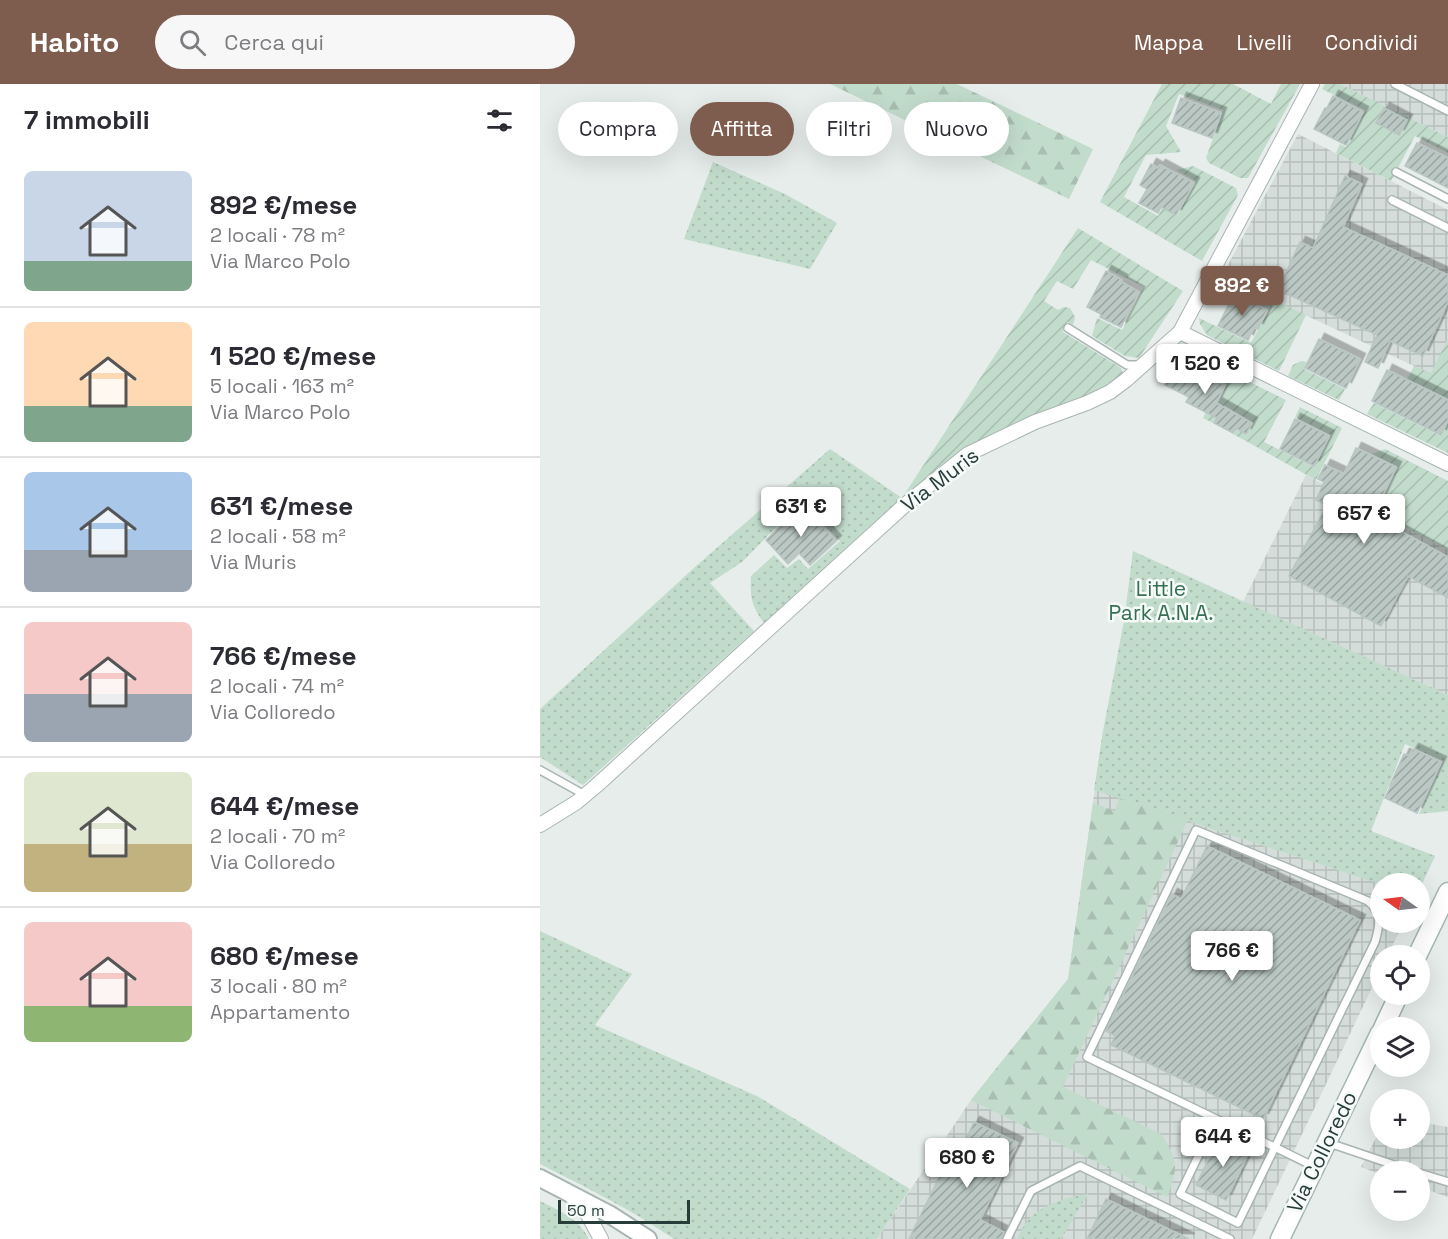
<!DOCTYPE html>
<html lang="it">
<head>
<meta charset="utf-8">
<style>
  body { margin:0; font-family:"Space Grotesk",sans-serif; background:#f7f7f7; color:#2b2b33; height:100vh; display:flex; flex-direction:column; font-size:22px; white-space:nowrap }
  * { box-sizing:border-box; margin:0 }
  p { font-size:20px; color:#7c7c81 }
  .icon { flex:none; width:33px; height:33px; fill:none; stroke:currentColor; stroke-width:2; stroke-linecap:round; stroke-linejoin:round }
  .map { position:relative; flex:1; overflow:hidden }
  .side { display:flex; flex-direction:column; background:#fff; width:540px }
  .side>* { flex:none }
  .guide { position:absolute; left:18px; top:18px; width:570px; height:54px; display:flex; gap:12px }
  .needle { width:39px; rotate:284deg }
  .buttons { position:absolute; left:830px; top:789px; display:grid; gap:12px }
  .buttons a { display:grid; place-items:center; width:60px; height:60px; border-radius:50%; background:#fff; box-shadow:0 6px 24px #0002; font-size:30px }
  .scale { position:absolute; left:18px; bottom:15px; width:132px; box-sizing:border-box; padding-left:6px; border:3px solid #273d3a; border-top:0; font-size:16px; line-height:21px; white-space:nowrap; color:#273d3a; -webkit-text-stroke:4px #f6faf9; paint-order:stroke }
  .price { position:absolute; translate:-50% -51px; padding:0 14px; border-radius:6px; background:#fff; color:#222; font-size:20px; line-height:39px; filter:drop-shadow(0 2px 3px #0008) }
  .price::after { content:''; position:absolute; left:50%; top:36px; width:18px; height:14px; margin-left:-9px; background:inherit; clip-path:polygon(0 0,100% 0,50% 100%) }
  .price.on { background:#7e5d4e; color:#fff }
  ul { padding:0; list-style:none }
  li { display:flex; align-items:center; gap:18px; height:150px; padding:0 24px }
  li+li { border-top:2px solid #e1e1e2 }
  li span { display:grid; place-items:center; flex:none; width:168px; height:120px; border-radius:9px; color:#555 }
  li>.icon { margin-inline-start:auto }
  span .icon { width:72px; height:72px; fill:#fffc; stroke-width:1 }
  li b { font-size:26px }
  h2 { display:flex; justify-content:space-between; align-items:center; height:72px; padding:0 24px; font-size:26px }
  .chip { padding:0 21px; border-radius:27px; background:#fff; box-shadow:0 6px 24px #0002; font-size:21px; line-height:54px }
  .chip.on { background:#7e5d4e; color:#fff }
  header { display:flex; align-items:center; gap:36px; box-sizing:border-box; height:84px; padding:0 30px; background:#7e5d4e; color:#fff }
  header strong { font-size:28px }
  nav { display:flex; gap:33px; margin-inline-start:auto; font-size:21px }
  .search { width:420px; height:54px; background:#f7f7f7; display:flex; align-items:center; gap:15px; box-sizing:border-box; padding:0 21px; border-radius:33px; color:#7c7c81; font-size:22px }
  main { display:flex; flex:1; min-height:0 }
  .map>svg:first-child { display:block }
  .industrial { fill:url(#industrial-grid) }
  .grass { fill:url(#grass-dots) }
  .forest { fill:url(#forest-firs) }
  .garden { fill:url(#garden-furrows) }
  .building { fill:url(#building-hatch); stroke:#b9c6c3; stroke-width:1.5; filter:url(#shadow) }
  .lines { fill:none; stroke-linecap:round; stroke-linejoin:round }
  .service-casing { stroke:#a9b5b2; stroke-width:10 }
  .minor-casing { stroke:#a9b5b2; stroke-width:16 }
  .tertiary-casing { stroke:#a9b5b2; stroke-width:20 }
  .secondary-casing { stroke:#a2b5b1; stroke-width:21 }
  .service { stroke:#fff; stroke-width:7 }
  .minor { stroke:#fff; stroke-width:14 }
  .tertiary { stroke:#fff; stroke-width:16 }
  .secondary { stroke:#fff; stroke-width:18 }
  .labels { text-anchor:middle; stroke-width:5; stroke-linejoin:round; paint-order:stroke }
  .street-label { font-size:21px; fill:#273d3a; stroke:#f6faf9 }
  .park-label { font-size:21px; fill:#357054; stroke:#f6faf9 }
</style>
</head>
<body>
<header>
<strong>Habito</strong>
<div class="search"><svg class="icon" aria-label="search" viewBox="0 0 24 24"><circle cx="10" cy="10" r="6"/><path d="M15 15l6 6"/></svg>Cerca qui</div>
<nav><a>Mappa</a><a>Livelli</a><a>Condividi</a></nav>
</header>
<main>
<section class="side">
<h2>7 immobili<svg class="icon" aria-label="filters" viewBox="0 0 24 24"><path d="M4 7h16M4 17h16"/><circle cx="9" cy="7" r="2"/><circle cx="15" cy="17" r="2"/></svg></h2>
<ul>
<li><span style="background:linear-gradient(#c9d6e8 75%,#7fa58c 0)"><svg class="icon" aria-label="home" viewBox="0 0 24 24"><path d="M3 11l9-7 9 7M6 9v11h12V9"/></svg></span><div><b>892 €/mese</b><p>2 locali · 78 m²</p><p>Via Marco Polo</p></div></li>
<li><span style="background:linear-gradient(#ffd9b3 70%,#7fa58c 0)"><svg class="icon" aria-label="home" viewBox="0 0 24 24"><path d="M3 11l9-7 9 7M6 9v11h12V9"/></svg></span><div><b>1 520 €/mese</b><p>5 locali · 163 m²</p><p>Via Marco Polo</p></div></li>
<li><span style="background:linear-gradient(#a9c7e8 65%,#9aa5b1 0)"><svg class="icon" aria-label="home" viewBox="0 0 24 24"><path d="M3 11l9-7 9 7M6 9v11h12V9"/></svg></span><div><b>631 €/mese</b><p>2 locali · 58 m²</p><p>Via Muris</p></div></li>
<li><span style="background:linear-gradient(#f6c9c9 60%,#9aa5b1 0)"><svg class="icon" aria-label="home" viewBox="0 0 24 24"><path d="M3 11l9-7 9 7M6 9v11h12V9"/></svg></span><div><b>766 €/mese</b><p>2 locali · 74 m²</p><p>Via Colloredo</p></div></li>
<li><span style="background:linear-gradient(#dfe7d0 60%,#c2b280 0)"><svg class="icon" aria-label="home" viewBox="0 0 24 24"><path d="M3 11l9-7 9 7M6 9v11h12V9"/></svg></span><div><b>644 €/mese</b><p>2 locali · 70 m²</p><p>Via Colloredo</p></div></li>
<li><span style="background:linear-gradient(#f6c9c9 70%,#8fb573 0)"><svg class="icon" aria-label="home" viewBox="0 0 24 24"><path d="M3 11l9-7 9 7M6 9v11h12V9"/></svg></span><div><b>680 €/mese</b><p>3 locali · 80 m²</p><p>Appartamento</p></div></li>
</ul>
</section>
<div class="map">
<svg width="908" height="1155" viewBox="0 0 908 1155">
  <defs>
    <pattern id="industrial-grid" width="8" height="8" patternUnits="userSpaceOnUse" patternTransform="scale(1.5)"><rect width="8" height="8" fill="#d4ddda"/><path d="M0 4h8M4 0v8" fill="none" stroke="#b6bfbc"/></pattern>
    <pattern id="grass-dots" width="8" height="8" patternUnits="userSpaceOnUse" patternTransform="scale(1.5)"><rect width="8" height="8" fill="#c2dccc"/><path d="M2 2h.1M6 6h.1" fill="none" stroke="#a7beb0" stroke-width="1.8" stroke-linecap="round"/></pattern>
    <pattern id="forest-firs" width="22" height="20" patternUnits="userSpaceOnUse" patternTransform="scale(1.5)"><rect width="22" height="20" fill="#c2dccc"/><path d="M5 1l3.5 6h-7zM16 11l3.5 6h-7z" fill="#a7beb0"/></pattern>
    <pattern id="garden-furrows" width="10" height="10" patternUnits="userSpaceOnUse" patternTransform="scale(1.5)"><rect width="10" height="10" fill="#c2dccc"/><path d="M-1 1l2-2M0 10L10 0M9 11l2-2" fill="none" stroke="#a7beb0"/></pattern>
    <pattern id="building-hatch" width="6" height="6" patternUnits="userSpaceOnUse" patternTransform="scale(1.5)"><rect width="6" height="6" fill="#bbc8c4"/><path d="M-1 1l2-2M0 6l6-6M5 7l2-2" fill="none" stroke="#98a4a0"/></pattern>
    <filter id="shadow"><feDropShadow dx="5.5" dy="-5.5" stdDeviation="0" flood-color="#0004"/></filter>
  </defs>
  <rect width="100%" height="100%" fill="#e6edeb"/>
  <!-- industrial -->
  <g class="industrial">
    <path d="M800 0H908V53L840 20Z"/>
    <path d="M758 50 908 126V254L891 290 682 192Z"/>
    <path d="M766 391 908 466V611L703 518Z"/>
    <path d="M563 647 895 772 879 806V800H840V838L863 839 848 871 840 872V887L712 1155H337L431 1016 528 895Z"/>
    <path d="M879 1038 908 1043V1113L879 1103V1088H840V1090L821 1083 840 1046V1054H879Z"/>
  </g>
  <!-- grass -->
  <g class="grass">
    <path d="M173 78 245 110 297 139 270 185 144 155Z"/>
    <path d="M290 365 362 414 224 539C211 521 210 513 211 492L234 471 247 484 259 475 268 485 300 457 262 417 202 478 170 499 214 547 43 701 0 673V625L155 483Z"/>
    <path d="M593 467 908 611V727L879 730 903 677 865 660 831 747 895 772 879 806V800H840L554 706 563 647 584 537Z"/>
    <path d="M0 847 92 890 55 941 217 1012 370 1105 337 1155H134C92 1126 45 1103 0 1080Z"/>
    <path d="M548 1110 521 1155H477C479 1151 481 1146 484 1142 496 1122 526 1113 548 1110Z"/>
    <path d="M0 1117C19 1126 39 1135 49 1155H0Z"/>
  </g>
  <!-- forest -->
  <g class="forest">
    <path d="M290 0H417L553 65 529 115Z"/>
    <path d="M579 714 648 736 523 1003 621 1050C639 1077 638 1084 627 1113L431 1016 528 895 553 719 575 727Z"/>
  </g>
  <!-- garden -->
  <g class="garden">
    <path d="M622 0H693L731 20 741 0H760L708 94H700L669 79 666 74 683 26 639 10 626 42 641 68 606 71 584 113 618 132 622 124 637 132 656 97 636 86 653 82 696 104 698 111 662 177 560 118Z"/>
    <path d="M785 0H800L908 53V69L875 52 851 97 796 69 800 60 806 63 825 26 782 5Z"/>
    <path d="M538 144 643 207 599 274 585 272 552 252 557 234 582 246 604 203 551 176 533 205 517 197 504 217 518 226 524 223 530 224 535 233 533 241 527 238 523 248 581 284 584 292 562 306 445 354 424 366 362 414Z"/>
    <path d="M734 216 766 231 739 287 667 251 660 240 659 234 711 259Z"/>
    <path d="M908 254V315L867 295 874 282 891 289Z"/>
    <path d="M641 264 746 316 724 358 774 383 791 351 755 333 760 323 802 344 776 396 693 350 703 333 684 321 673 339 663 334 668 324 674 327 688 298 639 273 628 293 619 288Z"/>
    <path d="M761 277 767 278 764 285 805 305 799 316 748 292 753 281Z"/>
    <path d="M834 319 901 352 908 338V369L827 330Z"/>
    <path d="M845 365 908 397V466L821 420 826 410 841 417 858 383 832 370Z"/>
  </g>
  <!-- building -->
  <g class="building">
    <path d="M793 12 823 28 806 61 774 45 785 24H787Z"/>
    <path d="M641 14 681 29 672 54 632 39Z"/>
    <path d="M844 24 867 36 859 51 836 39Z"/>
    <path d="M877 59 908 74V104L865 82Z"/>
    <path d="M611 80 618 84 620 81 654 99 636 131 621 123 618 129 599 119 607 105 600 101Z"/>
    <path d="M805 92 822 100 803 143 908 191V218L883 272 850 257 838 284 825 278 837 251 738 206 760 158 773 164Z"/>
    <path d="M566 187 582 196 581 198 599 208 581 243 560 233 561 230 547 223Z"/>
    <path d="M694 210 727 226 718 245 714 243 708 256 678 242Z"/>
    <path d="M779 255 820 275 806 304 765 284Z"/>
    <path d="M639 275 681 296 680 299 685 301 676 319 712 339 706 350 696 344 693 349 674 339 677 334 646 318 649 313 625 301Z"/>
    <path d="M847 286 908 316V336L901 351 832 317Z"/>
    <path d="M755 335 789 352 774 382 740 365Z"/>
    <path d="M816 364 856 383 833 432 908 473V514L868 492 841 542 749 492 787 421 776 416 784 398 778 395 785 381 804 390Z"/>
    <path d="M265 424 296 457 270 481 259 469 248 480 226 456 258 426 260 428Z"/>
    <path d="M873 665 901 678 877 729 845 714 851 701H850L864 670 869 672Z"/>
    <path d="M667 762 820 836 723 1035 571 961 575 952 566 947 632 810 641 815Z"/>
    <path d="M434 1038 478 1059 440 1136 464 1148 461 1155H369L409 1073 416 1076Z"/>
    <path d="M680 1052 710 1066 686 1116 656 1101Z"/>
    <path d="M566 1115 649 1155H547Z"/>
  </g>
  <g class="lines">
    <defs>
      <g id="service">
        <path d="M855 0 908 27"/>
        <path d="M856 88 908 115"/>
        <path d="M852 116 908 144"/>
        <path d="M528 244 587 281H599"/>
        <path d="M0 686 45 711"/>
        <path d="M676 1035 640 1110 698 1139 835 858C840 841 842 829 828 817L656 746 547 973C622 1009 698 1045 773 1082"/>
        <path d="M789 1059 875 1088"/>
        <path d="M879 1089 908 1098"/>
        <path d="M467 1155 491 1107 540 1082 690 1155"/>
      </g>
      <g id="minor">
        <path d="M640 248 908 380"/>
        <path d="M0 741 37 718 56 702 366 420 428 370 495 338 547 319 570 308 586 296 640 248 772 0"/>
        <path d="M32 1113 48 1131 61 1155"/>
      </g>
      <path id="tertiary" d="M0 1094 69 1130 108 1155"/>
      <g id="secondary">
        <path d="M877 872 908 808"/>
        <path d="M843 944 859 910"/>
        <path d="M740 1155 840 949"/>
      </g>
    </defs>
    <!-- service casing -->
    <use href="#service" class="service-casing"/>
    <!-- minor casing -->
    <use href="#minor" class="minor-casing"/>
    <!-- tertiary casing -->
    <use href="#tertiary" class="tertiary-casing"/>
    <!-- secondary casing -->
    <use href="#secondary" class="secondary-casing"/>
    <!-- service -->
    <use href="#service" class="service"/>
    <!-- minor -->
    <use href="#minor" class="minor"/>
    <!-- tertiary -->
    <use href="#tertiary" class="tertiary"/>
    <!-- secondary -->
    <use href="#secondary" class="secondary"/>
  </g>
  <g class="labels">
    <!-- street labels -->
    <g class="street-label">
      <text transform="translate(400 396) rotate(-37)" y="7">Via Muris</text>
      <text transform="translate(782 1068) rotate(-64)" y="7">Via Colloredo</text>
    </g>
    <!-- park labels -->
    <g class="park-label">
      <text x="621" y="512">Little<tspan x="621" dy="24">Park A.N.A.</tspan></text>
    </g>
  </g>
</svg>
<div class="buttons">
<a><svg class="needle" viewBox="-14 -14 28 28"><path d="M0-13l5 13h-10z" fill="#e53935"/><path d="M0 13l5-13h-10z" fill="#7c7c81"/></svg></a>
<a><svg class="icon" aria-label="locate" viewBox="0 0 24 24"><circle cx="12" cy="12" r="6"/><path d="M12 2v4M12 18v4M2 12h4M18 12h4"/></svg></a>
<a><svg class="icon" aria-label="layers" viewBox="0 0 24 24"><path d="M12 4l9 5-9 5-9-5zM3 14l9 5 9-5"/></svg></a>
<a>+</a>
<a>−</a>
</div>
<div class="scale">50 m</div>
<b class="price on" style="left:702px;top:233px">892 €</b>
<b class="price" style="left:665px;top:311px">1 520 €</b>
<b class="price" style="left:261px;top:454px">631 €</b>
<b class="price" style="left:824px;top:461px">657 €</b>
<b class="price" style="left:692px;top:898px">766 €</b>
<b class="price" style="left:683px;top:1084px">644 €</b>
<b class="price" style="left:427px;top:1105px">680 €</b>
<div class="guide">
<a class="chip">Compra</a>
<a class="chip on">Affitta</a>
<a class="chip">Filtri</a>
<a class="chip">Nuovo</a>
</div>
</div>
</main>
</body>
</html>
